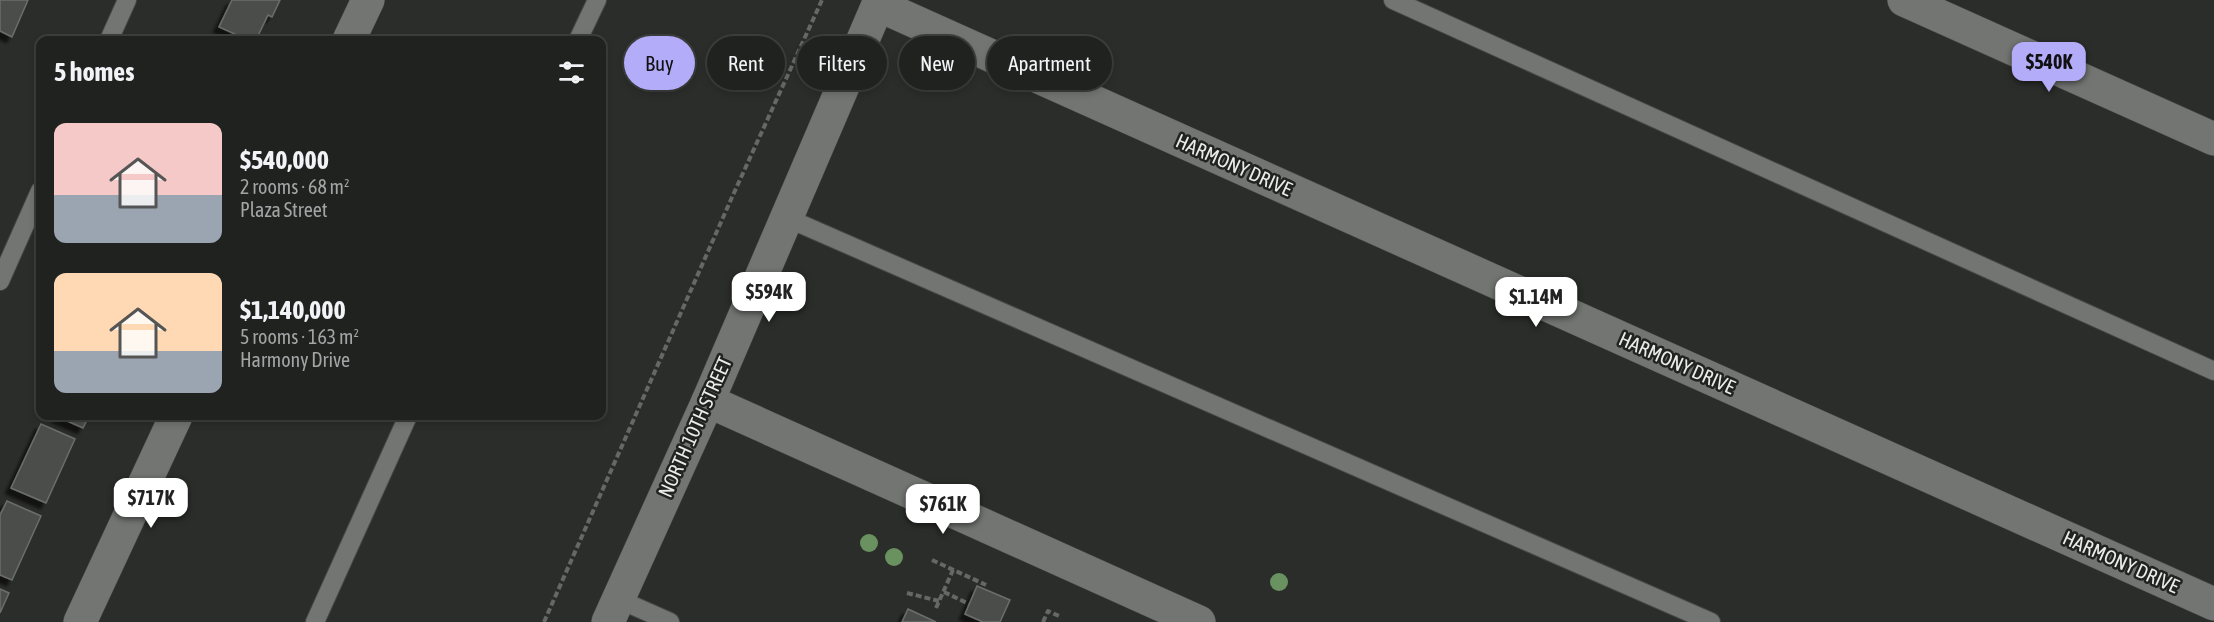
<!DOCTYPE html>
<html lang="en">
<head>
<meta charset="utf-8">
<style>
  body { margin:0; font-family:"Asap Condensed",sans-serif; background:#2d2f2d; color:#f1f3f6; height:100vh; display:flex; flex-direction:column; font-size:22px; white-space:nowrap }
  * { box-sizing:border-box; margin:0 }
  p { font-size:20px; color:#a2a4a5 }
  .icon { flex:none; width:33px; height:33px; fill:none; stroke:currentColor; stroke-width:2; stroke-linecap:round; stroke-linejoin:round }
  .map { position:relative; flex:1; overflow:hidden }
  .side { position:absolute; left:36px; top:36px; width:570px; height:384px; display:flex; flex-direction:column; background:#202220; border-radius:12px; box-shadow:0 3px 9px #0003,0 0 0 2px #3d3f3e }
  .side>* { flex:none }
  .banner { position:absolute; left:624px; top:36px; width:570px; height:54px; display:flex; gap:12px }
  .price { position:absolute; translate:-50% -51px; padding:0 14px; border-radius:12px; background:#fff; color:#222; font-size:20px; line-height:39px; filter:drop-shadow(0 2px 3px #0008) }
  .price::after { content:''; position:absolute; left:50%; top:36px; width:18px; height:14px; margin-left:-9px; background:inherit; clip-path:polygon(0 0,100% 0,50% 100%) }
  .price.current { background:#b3acf9; color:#111 }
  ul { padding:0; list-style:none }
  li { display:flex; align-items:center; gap:18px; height:150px; padding:0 18px }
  li span { display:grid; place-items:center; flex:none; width:168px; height:120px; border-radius:12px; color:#555 }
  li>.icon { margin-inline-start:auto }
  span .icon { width:72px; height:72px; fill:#fffc; stroke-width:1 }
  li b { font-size:26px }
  h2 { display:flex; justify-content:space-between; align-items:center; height:72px; padding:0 18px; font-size:26px }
  .chip { padding:0 21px; border-radius:27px; background:#202220; box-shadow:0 3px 9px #0003,0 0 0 2px #3d3f3e; font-size:21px; line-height:54px }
  .chip.current { background:#b3acf9; color:#111 }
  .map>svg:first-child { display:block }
  .building { fill:#4c4e4b; stroke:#6b6e6a; stroke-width:1.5; filter:url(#shadow) }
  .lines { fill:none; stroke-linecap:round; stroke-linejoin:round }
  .service-casing { stroke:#474947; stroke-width:20 }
  .minor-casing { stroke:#474947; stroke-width:34 }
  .tertiary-casing { stroke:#474947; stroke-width:34 }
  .path { stroke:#666865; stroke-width:4; stroke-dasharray:6 3; stroke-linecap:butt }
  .service { stroke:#727572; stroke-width:18 }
  .minor { stroke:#727572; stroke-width:33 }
  .tertiary { stroke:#727572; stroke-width:33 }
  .tree { fill:#6a9160 }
  .labels { text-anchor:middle; stroke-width:5; stroke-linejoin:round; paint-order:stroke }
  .street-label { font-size:20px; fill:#ebecea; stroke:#212320 }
</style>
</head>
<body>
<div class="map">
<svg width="2214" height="622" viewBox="0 0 2214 622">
  <defs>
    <filter id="shadow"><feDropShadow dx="-5.5" dy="5.5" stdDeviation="1.5" flood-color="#0009"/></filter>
  </defs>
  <rect width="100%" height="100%" fill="#2b2d2a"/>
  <!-- building -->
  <g class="building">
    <path d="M0 0H28L12 37 0 31Z"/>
    <path d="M232 0H280L272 17 268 15 256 40H248L219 27Z"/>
    <path d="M56 416H89L83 428Z"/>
    <path d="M41 424 75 439 46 503 11 488Z"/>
    <path d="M7 501 41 516 12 580 0 575V515Z"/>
    <path d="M977 586 1010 600 1000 622H983L965 614Z"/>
    <path d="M0 589 9 593 0 613Z"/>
    <path d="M908 609 936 622H902Z"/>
  </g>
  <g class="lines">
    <defs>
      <g id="service">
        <path d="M1393 0 2214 371"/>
        <path d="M109 40 127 0"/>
        <path d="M578 40 597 0"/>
        <path d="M787 218 1711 622"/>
        <path d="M0 281 40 191"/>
        <path d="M618 599 670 622"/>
        <path d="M315 622 408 416"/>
      </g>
      <g id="minor">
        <path d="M1904 0 2214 139"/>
        <path d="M878 5 2214 604"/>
        <path d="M349 40 368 0"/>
        <path d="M708 401 1199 622"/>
        <path d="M80 622 176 416"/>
      </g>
      <path id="tertiary" d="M608 622 708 401 880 0"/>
    </defs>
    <!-- service casing -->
    <use href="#service" class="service-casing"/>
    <!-- minor casing -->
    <use href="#minor" class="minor-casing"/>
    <!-- tertiary casing -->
    <use href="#tertiary" class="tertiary-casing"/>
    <!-- path -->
    <g class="path">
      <path d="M932 560 986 585"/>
      <path d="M944 592 969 604"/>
      <path d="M907 593 939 601"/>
      <path d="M936 608 953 570"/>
      <path d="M544 622 733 195 822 0"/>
      <path d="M1043 622 1048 611 1059 616"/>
    </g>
    <!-- service -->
    <use href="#service" class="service"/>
    <!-- minor -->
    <use href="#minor" class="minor"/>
    <!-- tertiary -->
    <use href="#tertiary" class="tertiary"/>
  </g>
  <!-- trees -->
  <g class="tree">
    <circle cx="869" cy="543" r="9"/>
    <circle cx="894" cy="557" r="9"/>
    <circle cx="1279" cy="582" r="9"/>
  </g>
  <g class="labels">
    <!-- street labels -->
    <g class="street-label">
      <text transform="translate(1234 165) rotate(24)" y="7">HARMONY DRIVE</text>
      <text transform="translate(1677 363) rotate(24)" y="7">HARMONY DRIVE</text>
      <text transform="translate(695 427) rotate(-66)" y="7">NORTH 10TH STREET</text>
      <text transform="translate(2121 562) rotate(24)" y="7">HARMONY DRIVE</text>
    </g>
  </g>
</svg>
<b class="price current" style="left:2049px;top:93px">$540K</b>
<b class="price" style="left:769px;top:323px">$594K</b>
<b class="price" style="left:1536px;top:328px">$1.14M</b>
<b class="price" style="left:151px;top:529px">$717K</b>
<b class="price" style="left:943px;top:535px">$761K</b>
<div class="banner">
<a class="chip current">Buy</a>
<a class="chip">Rent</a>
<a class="chip">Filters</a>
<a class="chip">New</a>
<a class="chip">Apartment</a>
</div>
<section class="side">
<h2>5 homes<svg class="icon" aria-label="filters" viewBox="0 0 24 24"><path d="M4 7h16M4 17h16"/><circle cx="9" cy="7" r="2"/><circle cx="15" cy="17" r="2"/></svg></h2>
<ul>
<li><span style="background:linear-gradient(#f6c9c9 60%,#9aa5b1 0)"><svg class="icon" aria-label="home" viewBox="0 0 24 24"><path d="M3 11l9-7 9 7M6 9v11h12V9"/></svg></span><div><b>$540,000</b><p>2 rooms · 68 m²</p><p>Plaza Street</p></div></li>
<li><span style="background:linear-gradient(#ffd9b3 65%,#9aa5b1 0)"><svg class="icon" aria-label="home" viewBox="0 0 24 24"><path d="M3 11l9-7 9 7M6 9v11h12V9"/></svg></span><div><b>$1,140,000</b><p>5 rooms · 163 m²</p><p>Harmony Drive</p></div></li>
</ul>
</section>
</div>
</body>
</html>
